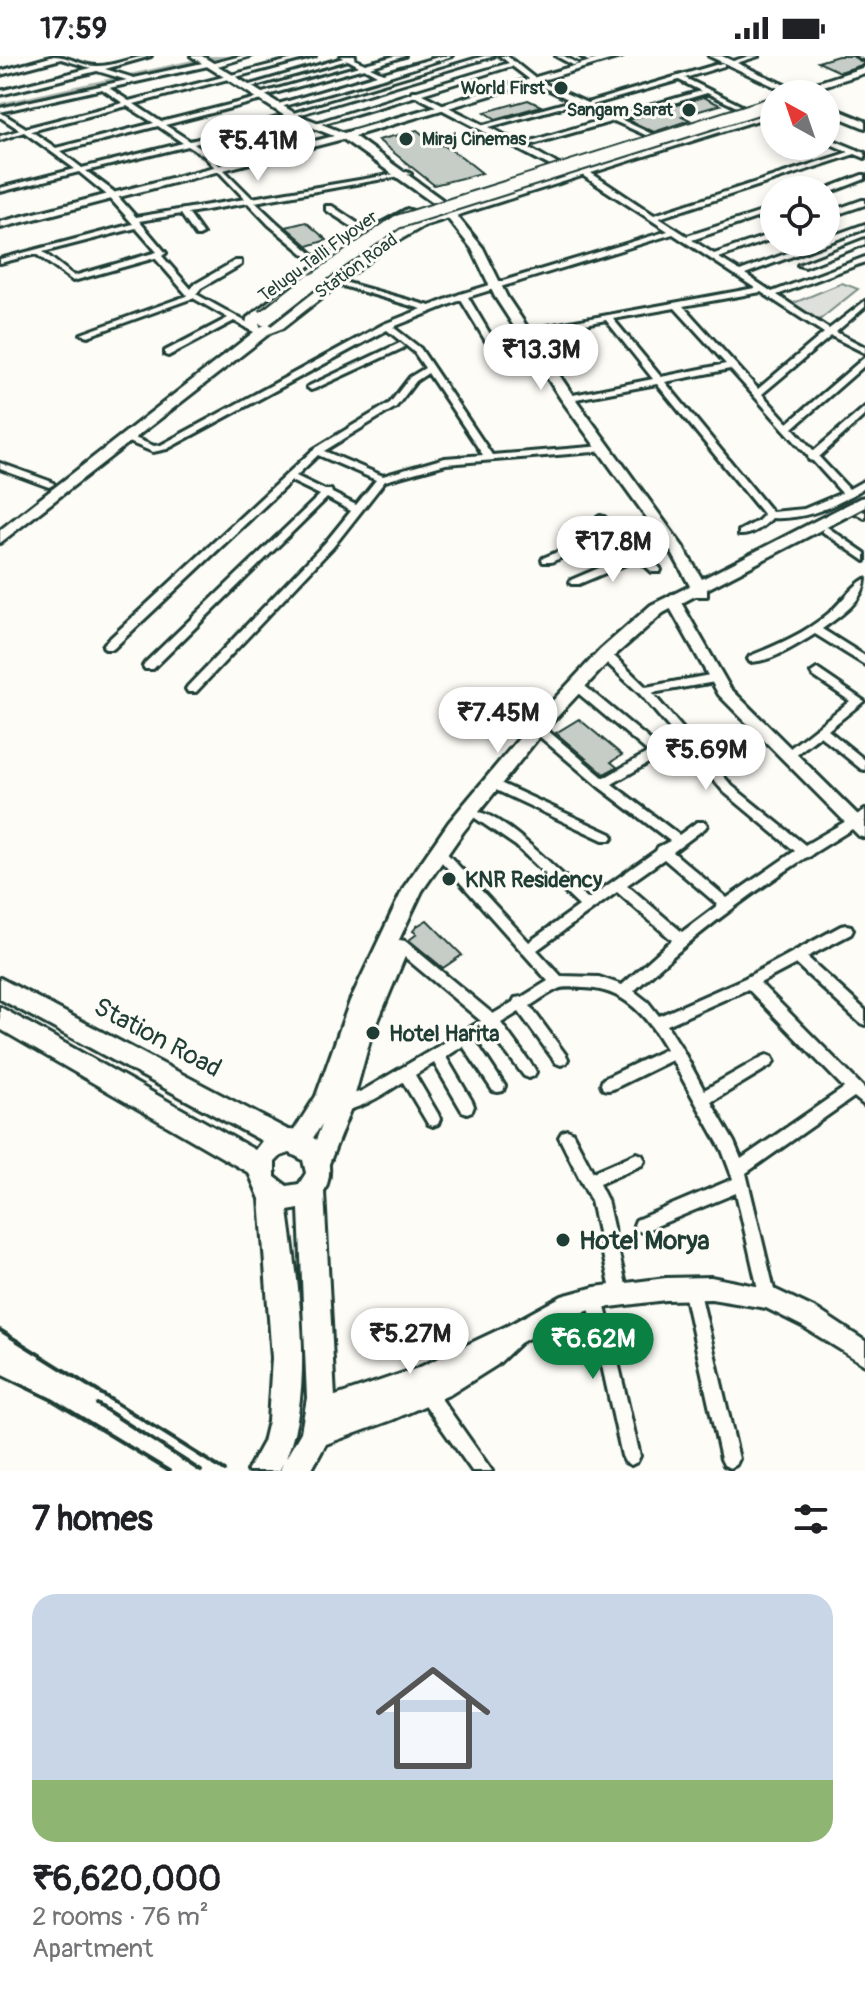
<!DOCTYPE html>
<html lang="en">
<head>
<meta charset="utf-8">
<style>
  body { margin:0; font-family:Pangolin,sans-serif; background:#f6f6f6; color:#202124; height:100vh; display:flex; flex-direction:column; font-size:30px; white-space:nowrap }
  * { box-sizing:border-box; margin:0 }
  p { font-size:26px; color:#757577 }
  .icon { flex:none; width:44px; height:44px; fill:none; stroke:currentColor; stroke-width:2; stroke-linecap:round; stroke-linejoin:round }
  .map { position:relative; height:1415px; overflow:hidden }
  .drawer { display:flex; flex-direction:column; background:#fff; flex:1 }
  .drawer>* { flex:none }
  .needle { width:52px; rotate:320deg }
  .controls { position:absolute; left:760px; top:24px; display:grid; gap:16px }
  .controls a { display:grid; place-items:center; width:80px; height:80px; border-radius:50%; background:#fff; box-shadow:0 4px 12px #0003; font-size:40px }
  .price { position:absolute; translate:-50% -68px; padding:0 18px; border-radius:28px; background:#fff; color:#222; font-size:26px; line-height:52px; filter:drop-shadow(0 2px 4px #0008) }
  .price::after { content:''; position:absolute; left:50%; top:48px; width:24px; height:18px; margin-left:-12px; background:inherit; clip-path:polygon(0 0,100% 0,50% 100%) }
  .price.current { background:#0b8043; color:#fff }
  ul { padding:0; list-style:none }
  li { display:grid; align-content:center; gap:16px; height:424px; padding:0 32px }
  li+li { border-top:2px solid #e0e0e0 }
  li span { display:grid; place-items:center; height:248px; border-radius:24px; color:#555 }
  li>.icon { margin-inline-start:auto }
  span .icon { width:144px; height:144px; fill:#fffc; stroke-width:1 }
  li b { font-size:34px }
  h2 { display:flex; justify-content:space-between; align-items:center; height:96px; padding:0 32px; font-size:34px }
  .status { display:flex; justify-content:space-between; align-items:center; height:56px; padding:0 40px; background:#fff; direction:ltr }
  .status svg { height:22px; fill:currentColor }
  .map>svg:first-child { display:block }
  .green { fill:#dde0db; stroke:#7e8e88; stroke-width:2 }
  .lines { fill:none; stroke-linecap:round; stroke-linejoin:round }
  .river { fill:#aeb8b1; fill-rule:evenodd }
  .building { fill:#c6cdc7; stroke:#1f3d34; stroke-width:2 }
  .minor-casing { stroke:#1f3d34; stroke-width:6 }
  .tertiary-casing { stroke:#1f3d34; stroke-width:6 }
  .secondary-casing { stroke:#1f3d34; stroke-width:6 }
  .primary-casing { stroke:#1f3d34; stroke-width:6 }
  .minor { fill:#fdfcf7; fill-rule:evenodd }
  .tertiary { fill:#fdfcf7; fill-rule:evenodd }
  .secondary { fill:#fdfcf7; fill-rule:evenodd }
  .primary { fill:#fdfcf7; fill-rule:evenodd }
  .rail { stroke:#1f3d34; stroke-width:4 }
  .primary-bridge-far1-casing { stroke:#1f3d34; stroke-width:16; stroke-linecap:butt }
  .primary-bridge-casing { stroke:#1f3d34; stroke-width:20; stroke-linecap:butt }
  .primary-bridge-far1 { stroke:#fdfcf7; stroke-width:12 }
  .primary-bridge { stroke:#fdfcf7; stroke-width:15 }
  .poi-dot { fill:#1f3d34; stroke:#fdfcf7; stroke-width:3 }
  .labels { text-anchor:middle; stroke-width:6; stroke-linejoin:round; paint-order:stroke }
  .far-poi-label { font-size:18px; font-weight:bold; fill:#1f3d34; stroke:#fdfcf7; text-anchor:end }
  .far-street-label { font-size:18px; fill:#1f3d34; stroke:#fdfcf7 }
  .poi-label { font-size:22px; font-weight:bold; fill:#1f3d34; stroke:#fdfcf7; text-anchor:start }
  .near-street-label { font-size:26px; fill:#1f3d34; stroke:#fdfcf7 }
  .near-poi-label { font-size:26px; font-weight:bold; fill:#1f3d34; stroke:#fdfcf7; text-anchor:start }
</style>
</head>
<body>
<div class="status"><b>17:59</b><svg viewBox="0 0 49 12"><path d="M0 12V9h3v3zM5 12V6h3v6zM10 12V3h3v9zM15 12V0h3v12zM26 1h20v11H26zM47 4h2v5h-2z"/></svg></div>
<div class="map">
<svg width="865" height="1415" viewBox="0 0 865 1415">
  <rect width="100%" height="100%" fill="#fdfcf7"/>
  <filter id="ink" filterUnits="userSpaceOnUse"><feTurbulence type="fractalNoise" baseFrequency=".0125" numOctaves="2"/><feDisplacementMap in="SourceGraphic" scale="16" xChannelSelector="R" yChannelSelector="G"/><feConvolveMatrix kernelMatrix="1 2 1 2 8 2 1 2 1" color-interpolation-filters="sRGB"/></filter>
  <g filter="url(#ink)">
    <!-- green -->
    <path class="green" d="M842 227 858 233 818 265 789 249Z"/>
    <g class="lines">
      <!-- river -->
      <path class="river" d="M210 0H229L0 53V47Z"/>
    </g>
    <!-- building -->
    <g class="building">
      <path d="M838 0H852L865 8 840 16 818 6Z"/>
      <path d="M703 41 720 49 682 60 690 64 654 76 628 64Z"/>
      <path d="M528 44 541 50 496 63 485 56Z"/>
      <path d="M417 74 437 90 443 89 462 101 482 117 434 129 378 84Z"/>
      <path d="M306 166 327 184 308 190 286 171Z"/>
      <path d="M579 663 622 699 611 706 617 711 604 718 556 677Z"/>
      <path d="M427 864 462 899 443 912 409 884 417 878 413 875 417 870Z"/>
    </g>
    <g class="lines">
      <defs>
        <g id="minor">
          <path d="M54 0C69 0 84 11 99 10 116 10 133 0 151 0L105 13 134 22 207 6 210 8 241 0H251L211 12 208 10 109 32 129 45 305 0H315L134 48 161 66 261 41 258 39 259 38 359 10 348 4 248 32 243 31 343 2 341 0H355L354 3 365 8 395 0H405L370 11 383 17 442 0H452L386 21 277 52 274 50 275 49 377 19 364 12 264 40 267 42 266 43 165 69 190 85 240 73 484 0H494L244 75 194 88 207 97 252 142 407 116 411 118 255 146 275 165 325 209 326 211 322 213 269 169 248 147 188 157 203 178 199 180H196L181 158 139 165 166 197 162 200 191 233 195 228 235 205H241V209L201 232 196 238 257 272 250 274 234 265 168 300 165 299V295L228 262 193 242 88 280 81 278 186 240 187 239 155 202 73 225 36 198 0 207V203L133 168 107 139 79 116 0 136V132L75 113 24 76 0 84V80L20 74 0 61V56L26 72 123 47 102 33 0 56V52L127 24 97 15 0 39V35L91 12 61 3 0 19V15ZM127 50 154 67 56 92 31 75ZM158 70 183 87 82 112 60 95ZM188 90 203 99 245 143 136 161 113 135 86 115ZM136 172 157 196 74 220 43 196Z"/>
          <path d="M500 0H507L537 24 587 47 722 7 724 8V10L685 22 746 52 741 53 707 37 620 63 654 79V81H650L614 65 526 90 559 109 560 111 556 113 416 40 318 69 313 68 411 37 412 35H417L509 7ZM512 10 533 26 572 45 484 69 422 38ZM679 24 701 35 615 60 592 49ZM577 47 608 62 521 88 489 71Z"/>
          <path d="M556 0H564L578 8 573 9Z"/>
          <path d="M580 0H587L593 4 588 5Z"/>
          <path d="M749 0H759L730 9 727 7Z"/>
          <path d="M856 0H865V4Z"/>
          <path d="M826 81 865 97V102L855 98 659 162 687 180 774 152V156L692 184 714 198 774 177V182L719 202 740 215 817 186H826V182L865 168V173L745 218 772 236 865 201V206L777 239 829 273 865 245V251L836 276 865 291V297L831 280 762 338 788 367 865 301V309L793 372 814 395 865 351V359L819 401 849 433 865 424V431C837 450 806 464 772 462 764 471 751 480 739 479V475L758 465 764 459 657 328 565 345 564 343 568 340 653 323 606 264 524 280 521 279V275L755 232 673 178 468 241 503 300 502 302H496L461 244 393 271 420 292 492 399 603 390 608 393 606 395 446 408 385 425 333 491 196 636H188L186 633 188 630 325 487 351 455 327 442 153 613H145L143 610 145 607 320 439 291 425 113 593H105L103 590 105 587 314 393 390 347 410 321 425 312 414 296 387 274 167 393 153 396 124 384V380L127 379 154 390 161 389 384 268 422 253 333 227V223L430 250 460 238 668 175 582 119V115H588L654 159 849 96 826 86ZM761 236 824 277 758 333 683 250ZM675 252 726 308 661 321 613 263ZM730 313 808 400 809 404 813 405 842 437 804 453 772 456 665 326ZM428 317 483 399 445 402 383 420 324 395 396 351 416 325ZM318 399 376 424 356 449 332 437 331 434H325L296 420Z"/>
          <path d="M862 119H865V123L829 137H826V134H823Z"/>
          <path d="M862 144H865V149L826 162V157Z"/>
          <path d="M326 150H332L372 177 365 179 326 154Z"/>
          <path d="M865 183V188L805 211 798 209Z"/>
          <path d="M400 287 404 290 403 292 314 333 311 334 307 331Z"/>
          <path d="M0 407 52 426 54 428 49 431 46 430 0 413Z"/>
          <path d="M862 455 865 456V462L857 458Z"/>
          <path d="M600 460 604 461 660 512 661 514 660 516H652L638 503 579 528H571L570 526 571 524 632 498 613 480 551 506H543L542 504 543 502 607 475 595 463Z"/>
          <path d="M827 471 865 497V505L823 476V472Z"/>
          <path d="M865 523C865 544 839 561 822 573L865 600V609L815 578C797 589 771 606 750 606L748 603 750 600C778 589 805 577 828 558 841 547 852 530 865 523Z"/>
          <path d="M611 600 615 601 646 631 715 618 719 619 721 622 719 625 715 626 652 637 732 730 805 789 865 754V765L812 798 811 800 805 802C744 842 687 885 634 935L648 946 659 960 745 922 841 870 846 869 851 870 853 874 851 878 807 901 865 954V969L860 967 796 908 760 927 865 1033V1050L854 1041 746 1117 776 1242 774 1248 768 1250 762 1248 760 1242 736 1137 642 1176 636 1174 634 1169 636 1164 733 1123 722 1094 672 1004 613 1033 608 1034 603 1033 601 1028 603 1023 666 993C646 959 625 933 583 932 575 932 565 930 558 933 549 937 539 944 530 950L566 999 568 1003 566 1007 561 1009 556 1007 519 956 501 967 534 1012 536 1016 534 1020 529 1022 524 1020 489 974 474 983 505 1030 503 1035 498 1036 493 1035 463 990 446 1001 472 1045 474 1050 472 1055 467 1057 462 1055 434 1007 415 1019 438 1058 440 1063 438 1068 433 1070 428 1068 403 1026C387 1036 355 1058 336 1054L334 1049 336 1044 362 1035 481 965 395 893 393 889 395 885 400 884 405 885 493 958 513 946 515 942 522 941 548 925 432 795 434 792H442L529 886 579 850 516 790 475 762 473 759 475 756C498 753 569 825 588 843L656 795 658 791 670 785 599 731 539 680 537 677 539 674H547L604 722 647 697V695L572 632 570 629 572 626H580L657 690 659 699 657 702 612 728 679 779 697 766H705L707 769 705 772 673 796 727 842 795 795 724 736 640 638 607 607 605 604 607 601ZM664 803 718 849 682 876 627 829ZM617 836 672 884 622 929 599 921 561 920 537 894ZM748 933 844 1032 741 1103 734 1086 711 1046 772 1009 774 1005 772 1001 767 999 762 1001 704 1034 681 991 667 969Z"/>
          <path d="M817 613 864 645 828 674 865 704V714L861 713 820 680 790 703 786 704 780 700 850 645 813 620 811 617Z"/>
          <path d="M500 727 611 778 613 781 611 784H603L496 734 494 731Z"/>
          <path d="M567 1074 572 1076 593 1116 637 1097 642 1099 645 1104 642 1109 599 1128 607 1144 628 1238 626 1244 620 1246 614 1244 612 1238 591 1145 559 1081 562 1076Z"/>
          <path d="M691 1224 697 1226 699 1232 739 1403 736 1409 730 1412 724 1409 721 1403 683 1232 685 1226Z"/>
          <path d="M595 1234 601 1236 603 1242 640 1400 637 1406 631 1409 625 1406 622 1400 587 1242 589 1236Z"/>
          <path d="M427 1328 433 1331 492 1415H472L421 1343 418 1337 421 1331Z"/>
        </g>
        <g id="tertiary">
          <path d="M672 538 679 543 730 632 865 766V782L859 780 719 639 665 543Z"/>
          <path d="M711 1221 776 1234 818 1254 865 1285V1309L802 1270 766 1252 711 1243 666 1244 595 1253 566 1261 520 1287 497 1309 451 1338 392 1364 315 1392 307 1388 303 1380 307 1372 319 1367 312 1364 308 1356 312 1348 418 1312 509 1269 562 1240 595 1231 666 1222Z"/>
        </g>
        <g id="secondary">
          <path d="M191 0H202L296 58 344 77 608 0H623L354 80 444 145V149H436L343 83 0 172V166L334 80 288 62Z"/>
          <path d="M709 0H722L804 38H791Z"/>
          <path d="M826 49 865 65V72L826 56Z"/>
          <path d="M445 155H453L483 192 507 241 574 341 683 491 702 523 860 442 865 441V451L707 533V540H695L663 557 612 602 543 676 463 776 422 835 396 890 403 892 406 898 370 984 352 1049 327 1113 319 1117 311 1113 308 1106 322 1068 305 1094 297 1097 289 1094 286 1087 316 1040 350 945 404 831 449 766 531 668 600 594 651 549 690 530 671 495 561 343 495 241 472 193 445 159Z"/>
        </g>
        <g id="primary">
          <path d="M865 11V17L798 38H782Z"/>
          <path d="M774 52V59L424 170 384 193 283 272 270 277 0 487V474L254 276 246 272 247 262 343 188 407 153 417 156 352 193 259 266 260 271 273 266 374 187 416 164Z"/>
          <path d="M0 922 288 1074C323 1075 338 1106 324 1136L335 1342 330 1380 311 1415H280L283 1407 279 1415H247L263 1386 268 1365 272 1302 260 1143 249 1117 0 973V951L255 1094 262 1085 0 943ZM290 1097 303 1104 306 1117 299 1128 287 1130 275 1121V1106L281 1100ZM299 1153 307 1342 301 1376 286 1402C315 1331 298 1229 288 1155Z"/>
        </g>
      </defs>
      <!-- minor casing -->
      <use href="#minor" class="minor-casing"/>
      <!-- tertiary casing -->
      <use href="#tertiary" class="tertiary-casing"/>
      <!-- secondary casing -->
      <use href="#secondary" class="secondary-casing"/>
      <!-- primary casing -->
      <use href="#primary" class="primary-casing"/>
      <!-- minor -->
      <use href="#minor" class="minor"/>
      <!-- tertiary -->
      <use href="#tertiary" class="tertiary"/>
      <!-- secondary -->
      <use href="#secondary" class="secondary"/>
      <!-- primary -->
      <use href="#primary" class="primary"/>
      <!-- rail -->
      <g class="rail">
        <path d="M0 1274 225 1415"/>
        <path d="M0 1319 52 1344 169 1415"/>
        <path d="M97 1348 201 1415"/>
      </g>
      <defs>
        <path id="primary-bridge-far1" d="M309 228 397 166 774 47"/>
        <path id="primary-bridge" d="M265 262 311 226"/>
      </defs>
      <!-- primary-bridge-far1 casing -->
      <use href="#primary-bridge-far1" class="primary-bridge-far1-casing"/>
      <!-- primary-bridge casing -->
      <use href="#primary-bridge" class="primary-bridge-casing"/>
      <!-- primary-bridge-far1 -->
      <use href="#primary-bridge-far1" class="primary-bridge-far1"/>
      <!-- primary-bridge -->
      <use href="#primary-bridge" class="primary-bridge"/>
    </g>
  </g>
  <!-- markers -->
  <g class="poi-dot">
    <circle cx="561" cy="32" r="8"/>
    <circle cx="689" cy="54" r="8"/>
    <circle cx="406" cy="83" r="8"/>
    <circle cx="449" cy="823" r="8"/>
    <circle cx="373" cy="977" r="8"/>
    <circle cx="563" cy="1184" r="8"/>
  </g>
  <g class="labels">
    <!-- far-poi labels -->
    <g class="far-poi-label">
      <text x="545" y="38">World First</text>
      <text x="673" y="60">Sangam Sarat</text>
      <text x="422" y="89" text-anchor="start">Miraj Cinemas</text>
    </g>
    <!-- far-street labels -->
    <g class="far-street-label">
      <text transform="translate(318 200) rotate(-36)" y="6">Telugu Talli Flyover</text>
      <text transform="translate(356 210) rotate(-36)" y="6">Station Road</text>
    </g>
    <!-- poi labels -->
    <g class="poi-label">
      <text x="465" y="831">KNR Residency</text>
      <text x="389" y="985">Hotel Harita</text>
    </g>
    <!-- near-street labels -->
    <g class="near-street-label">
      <text transform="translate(158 981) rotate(28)" y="9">Station Road</text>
    </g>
    <!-- near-poi labels -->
    <g class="near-poi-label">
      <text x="579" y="1193">Hotel Morya</text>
    </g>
  </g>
</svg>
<div class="controls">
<a><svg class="needle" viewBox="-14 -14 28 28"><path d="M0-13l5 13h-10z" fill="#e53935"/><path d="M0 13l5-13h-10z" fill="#757577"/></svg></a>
<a><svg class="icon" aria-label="locate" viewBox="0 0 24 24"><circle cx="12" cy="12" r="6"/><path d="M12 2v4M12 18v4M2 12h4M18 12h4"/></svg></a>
</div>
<b class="price" style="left:258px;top:127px">₹5.41M</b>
<b class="price" style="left:541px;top:336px">₹13.3M</b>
<b class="price" style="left:613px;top:528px">₹17.8M</b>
<b class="price" style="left:498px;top:699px">₹7.45M</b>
<b class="price" style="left:706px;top:736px">₹5.69M</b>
<b class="price" style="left:410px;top:1320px">₹5.27M</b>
<b class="price current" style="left:593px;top:1325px">₹6.62M</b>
</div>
<section class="drawer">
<h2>7 homes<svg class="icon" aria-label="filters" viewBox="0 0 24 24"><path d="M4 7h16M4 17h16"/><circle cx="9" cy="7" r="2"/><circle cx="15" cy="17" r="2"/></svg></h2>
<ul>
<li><span style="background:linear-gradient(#c9d6e8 75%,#8fb573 0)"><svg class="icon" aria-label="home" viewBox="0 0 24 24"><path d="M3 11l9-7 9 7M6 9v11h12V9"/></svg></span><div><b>₹6,620,000</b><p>2 rooms · 76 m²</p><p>Apartment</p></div></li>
</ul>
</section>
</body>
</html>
